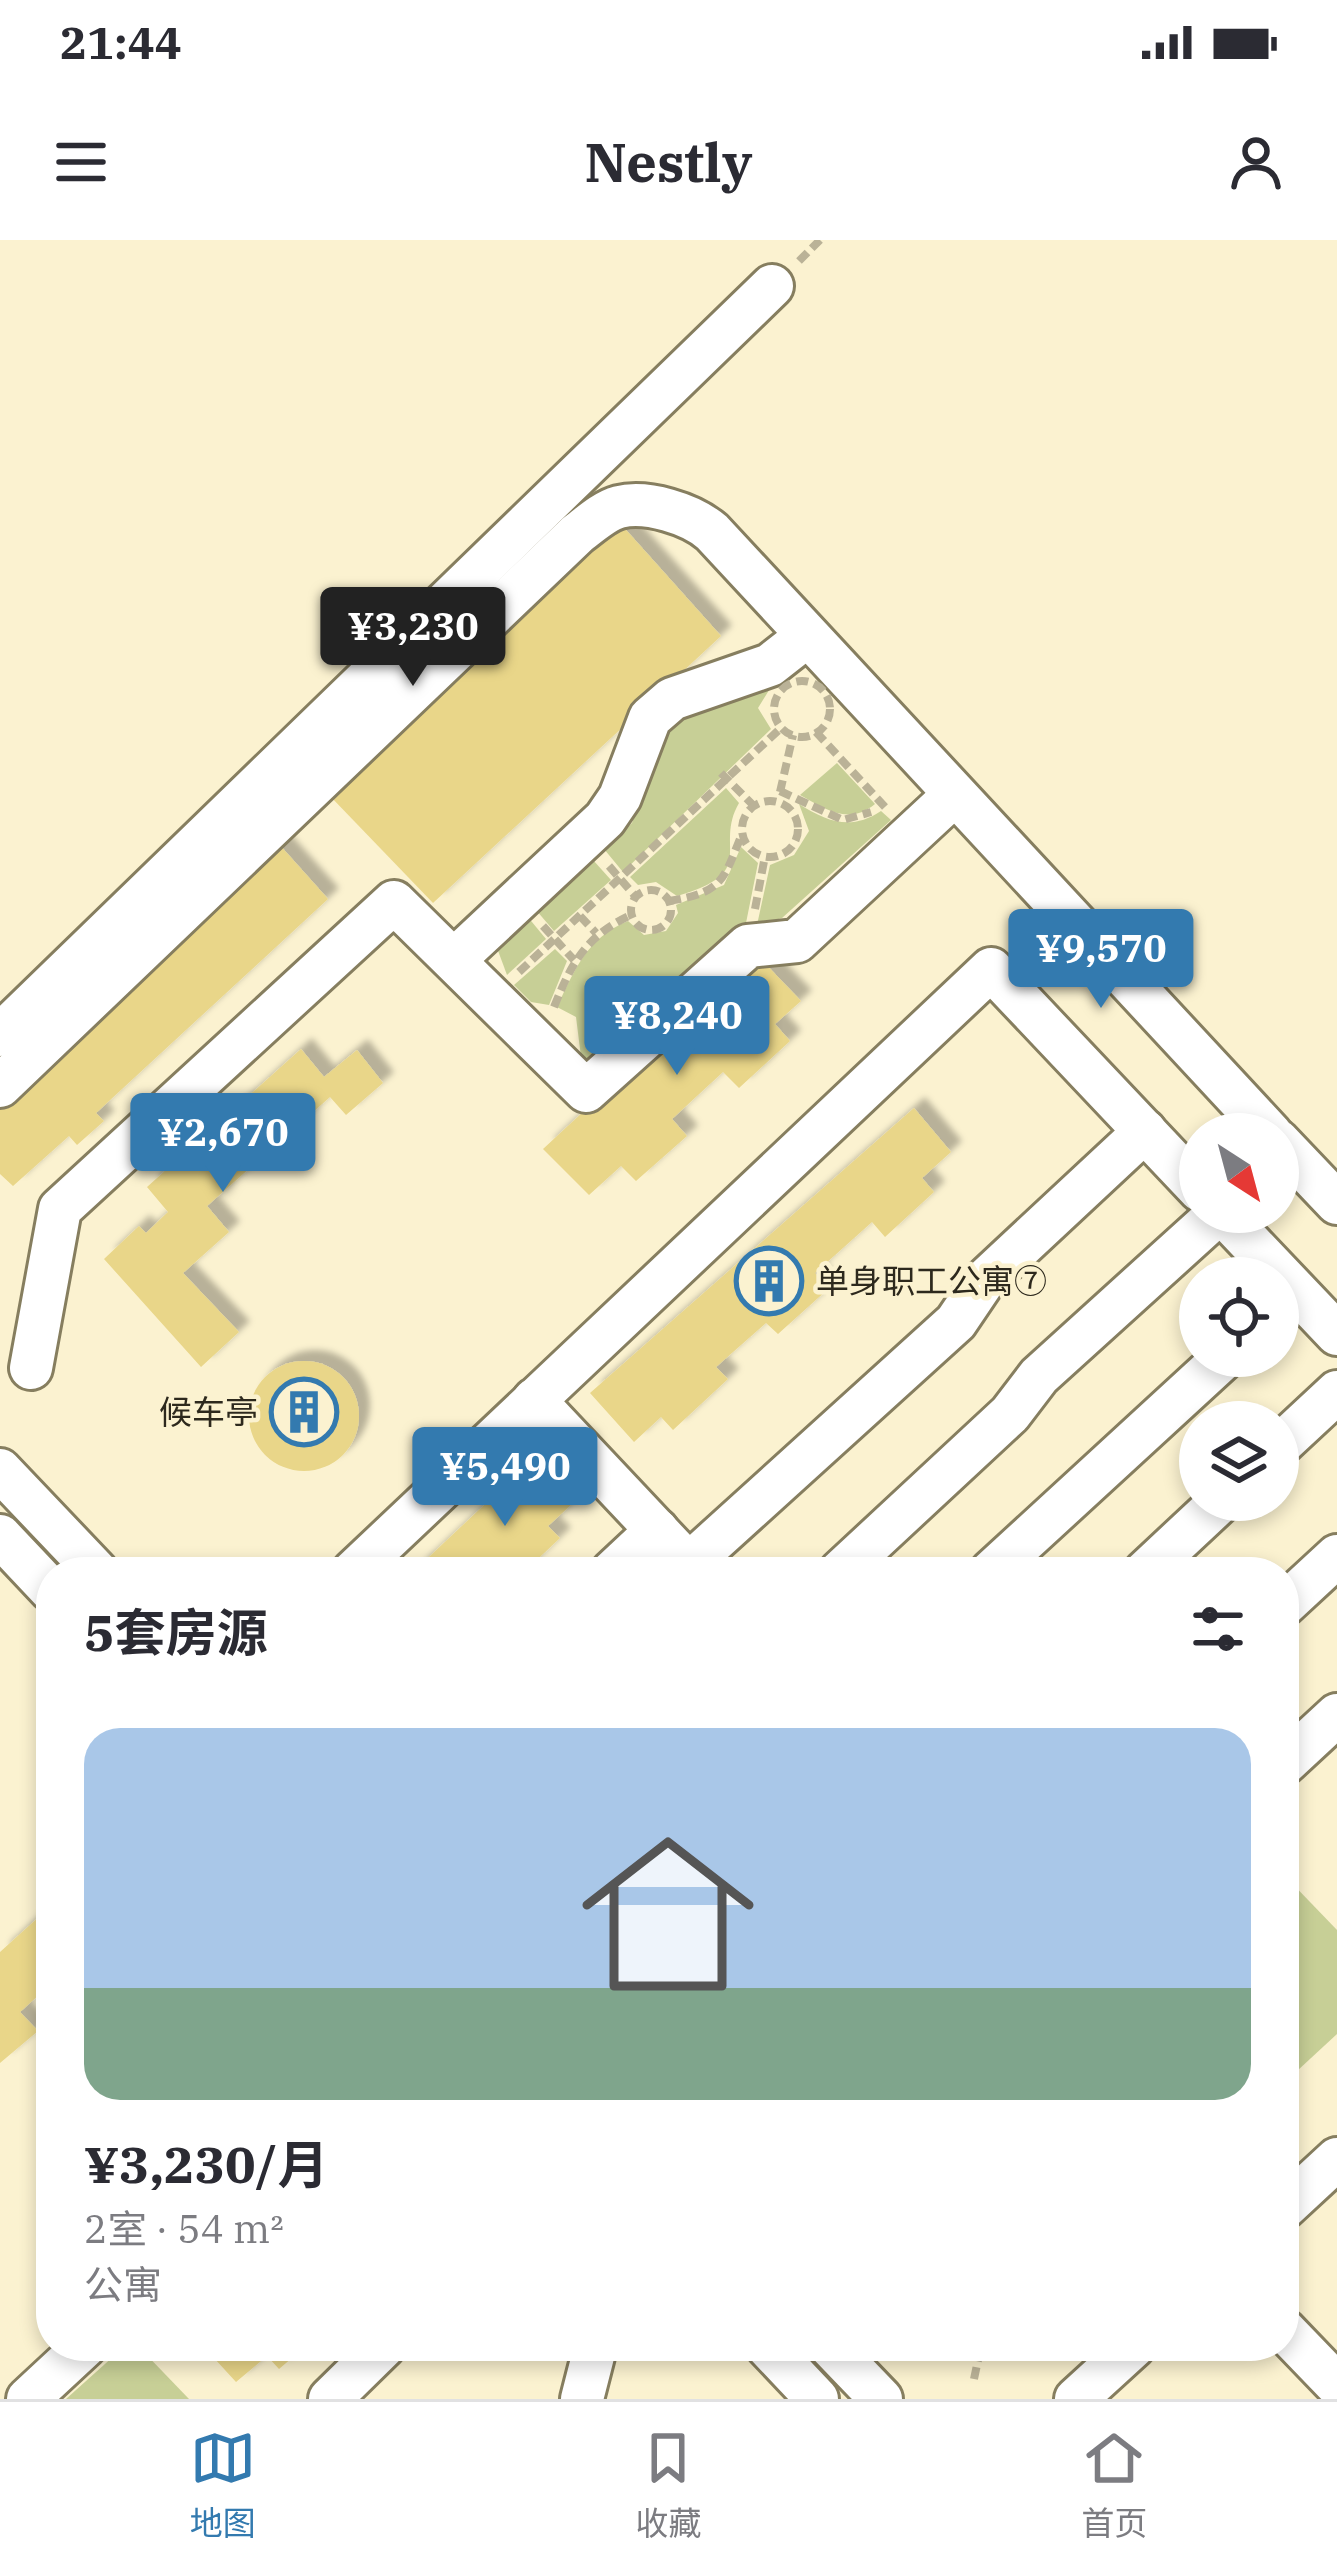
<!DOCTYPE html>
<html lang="zh">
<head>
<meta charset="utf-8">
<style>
  body { margin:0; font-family:"IBM Plex Serif","Noto Sans SC",serif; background:#f7f7f7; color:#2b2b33; height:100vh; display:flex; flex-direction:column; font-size:45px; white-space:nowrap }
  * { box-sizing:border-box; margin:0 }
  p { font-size:39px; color:#7c7c81 }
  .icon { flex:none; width:66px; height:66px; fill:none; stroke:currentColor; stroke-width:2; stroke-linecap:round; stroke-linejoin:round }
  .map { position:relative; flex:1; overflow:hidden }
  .sheet { position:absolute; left:36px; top:1317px; width:1263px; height:804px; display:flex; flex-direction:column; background:#fff; border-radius:48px; box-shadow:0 6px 18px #0003 }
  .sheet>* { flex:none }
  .needle { width:78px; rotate:144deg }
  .tools { position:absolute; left:1179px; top:873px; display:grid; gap:24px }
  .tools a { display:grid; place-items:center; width:120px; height:120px; border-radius:50%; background:#fff; box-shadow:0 6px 18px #0003; font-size:60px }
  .price { position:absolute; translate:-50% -102px; padding:0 27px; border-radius:12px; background:#337aaf; color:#fff; font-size:39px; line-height:78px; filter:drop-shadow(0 3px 6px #0008) }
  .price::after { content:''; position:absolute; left:50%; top:72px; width:36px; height:27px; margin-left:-18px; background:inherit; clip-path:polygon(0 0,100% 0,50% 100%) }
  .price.current { background:#222; color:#fff }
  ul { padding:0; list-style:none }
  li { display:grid; align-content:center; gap:24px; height:636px; padding:0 48px }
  li span { display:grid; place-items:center; height:372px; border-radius:36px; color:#555 }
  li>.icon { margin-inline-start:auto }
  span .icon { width:216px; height:216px; fill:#fffc; stroke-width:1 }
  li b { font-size:51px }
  h2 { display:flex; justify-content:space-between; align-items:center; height:144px; padding:0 48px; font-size:51px }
  .status { display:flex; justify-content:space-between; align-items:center; height:84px; padding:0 60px; background:#fff; direction:ltr }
  .status svg { height:33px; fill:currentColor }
  header { display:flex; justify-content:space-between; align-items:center; height:156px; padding:0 48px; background:#fff; font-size:54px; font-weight:700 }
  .tab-bar { display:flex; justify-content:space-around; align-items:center; height:168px; border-top:3px solid #e1e1e2; background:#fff; font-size:33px; color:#7c7c81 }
  .tab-bar a { display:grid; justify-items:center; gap:6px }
  .tab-bar .current { color:#337aaf }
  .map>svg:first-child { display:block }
  .green { fill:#c7cf96 }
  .building { fill:#e9d689; filter:url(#shadow) }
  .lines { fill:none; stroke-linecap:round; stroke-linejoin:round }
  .minor-casing { stroke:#867e5f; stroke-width:48 }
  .path { stroke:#bab297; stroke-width:8; stroke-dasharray:12 6; stroke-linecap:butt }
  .minor { stroke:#fff; stroke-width:42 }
  .labels { text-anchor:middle; stroke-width:9; stroke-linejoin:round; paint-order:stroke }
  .poi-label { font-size:33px; fill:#2d291d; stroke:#fbf2d0; text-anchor:start }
</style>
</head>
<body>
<div class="status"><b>21:44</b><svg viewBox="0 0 49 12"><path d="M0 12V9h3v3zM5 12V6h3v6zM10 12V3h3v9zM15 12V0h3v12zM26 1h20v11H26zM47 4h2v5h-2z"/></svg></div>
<header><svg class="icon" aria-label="menu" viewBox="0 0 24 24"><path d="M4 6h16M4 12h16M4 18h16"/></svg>Nestly<svg class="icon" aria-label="person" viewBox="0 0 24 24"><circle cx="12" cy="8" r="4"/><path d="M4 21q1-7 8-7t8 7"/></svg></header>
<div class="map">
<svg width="1337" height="2159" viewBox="0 0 1337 2159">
  <defs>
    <filter id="shadow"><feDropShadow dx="11" dy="-11" stdDeviation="3" flood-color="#0004"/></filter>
  </defs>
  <rect width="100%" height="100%" fill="#fbf2d0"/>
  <!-- green -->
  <g class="green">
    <path d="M771 447 758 468 771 489 623 632 604 609 632 583 665 488 680 477Z"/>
    <path d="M837 523 875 564C848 586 826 569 800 555Z"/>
    <path d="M726 548 739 563C713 608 761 632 677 656L656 642 638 645 630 637Z"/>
    <path d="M799 564C828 582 851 591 881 571L891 580 782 678 757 685 770 625 794 615 809 591Z"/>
    <path d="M741 607 758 623 744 693 590 819 581 817 576 777 557 767C575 729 587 698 628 681L644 695 666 691 678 673 676 665 724 645Z"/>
    <path d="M593 620 611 640 554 691 536 670Z"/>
    <path d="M527 676 546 699 507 735 497 708Z"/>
    <path d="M555 709 567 721 549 765 531 762 514 745Z"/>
    <path d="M1284 1635 1337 1690V1794L1284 1843Z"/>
    <path d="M125 2106H138L189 2159H66Z"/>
  </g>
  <!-- building -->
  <g class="building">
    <path d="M618 281 721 396 433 663 329 555Z"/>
    <path d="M277 602 328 659 96 873 104 881 77 905 69 896 13 946 0 934V863Z"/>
    <path d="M755 713 801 761 775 784 790 801 739 848 723 832 672 879 687 896 636 941 621 926 589 955 543 909Z"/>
    <path d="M301 809 324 837 357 810 383 843 346 875 330 857 207 966 229 992 183 1033 239 1092 201 1127 104 1019 139 986 146 993 168 972 147 947Z"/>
    <path d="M914 868 951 912 922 938 934 952 885 997 872 982 815 1033 828 1049 778 1094 766 1083 716 1127 728 1139 673 1190 661 1177 634 1202 590 1153Z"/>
    <circle cx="304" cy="1176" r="55"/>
    <path d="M532 1220 572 1264 548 1286 560 1298 524 1332H413Z"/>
    <path d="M51 1666V1744L20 1772 38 1791 0 1823V1712Z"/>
    <path d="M203 2106H306L279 2129 267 2116 236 2142Z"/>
  </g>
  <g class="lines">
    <defs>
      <g id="minor">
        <path d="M454 720 605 579 620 557 650 478 672 459 770 425 807 396"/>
        <path d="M0 795 772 46"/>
        <path d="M0 846 577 294C589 285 604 271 619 267 647 260 691 274 712 292L1271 894"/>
        <path d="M1278 901 1337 963"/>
        <path d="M1221 972 1337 1094"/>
        <path d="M31 1128 60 969 394 662 586 851 748 706 797 701 953 556"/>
        <path d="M534 1160 696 1332"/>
        <path d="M1278 1207 1337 1152"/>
        <path d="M0 1230 97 1332"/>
        <path d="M0 1296 51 1350"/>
        <path d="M689 1324 956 1082 983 1042 1145 891"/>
        <path d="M353 1332 991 729 1200 950"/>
        <path d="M612 1332 657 1290"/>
        <path d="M840 1332 1010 1174 1039 1136 1220 972"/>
        <path d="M991 1332 1226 1116"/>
        <path d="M1145 1332 1222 1260"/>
        <path d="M1284 1365 1337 1316"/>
        <path d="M1284 1524 1337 1475"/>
        <path d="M1284 1968 1337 1919"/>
        <path d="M1284 2090 1337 2145"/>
        <path d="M767 2106 817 2159"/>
        <path d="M830 2106 881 2159"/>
        <path d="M28 2159 85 2106"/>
        <path d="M330 2159 384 2106"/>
        <path d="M582 2159 593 2116"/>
        <path d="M1076 2159 1134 2106"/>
      </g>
    </defs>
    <!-- minor casing -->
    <use href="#minor" class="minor-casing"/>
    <!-- path -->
    <g class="path">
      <path d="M799 21 820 0"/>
      <circle cx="802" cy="469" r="28"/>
      <path d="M816 492 885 567"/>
      <path d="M721 533 754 566"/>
      <path d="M780 551 843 580 871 572"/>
      <path d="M780 552 793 495"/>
      <circle cx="770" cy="589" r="28"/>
      <path d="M609 626 636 657"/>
      <circle cx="651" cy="670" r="20"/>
      <path d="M669 661C724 652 723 640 742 594"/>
      <path d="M755 669 765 616"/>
      <path d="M580 676 596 693"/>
      <path d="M543 686 574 720"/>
      <path d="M519 732 782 487"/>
      <path d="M554 767C572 722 586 696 631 675"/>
      <path d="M974 2139 981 2106"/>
    </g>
    <!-- minor -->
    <use href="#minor" class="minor"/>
  </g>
  <!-- icons -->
  <defs>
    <symbol id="building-ring" viewBox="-11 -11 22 22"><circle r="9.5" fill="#fbf2d0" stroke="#337aaf" stroke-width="1.5"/><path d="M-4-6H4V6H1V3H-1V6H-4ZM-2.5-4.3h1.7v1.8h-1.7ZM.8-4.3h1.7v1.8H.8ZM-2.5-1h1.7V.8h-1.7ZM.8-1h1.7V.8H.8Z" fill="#337aaf"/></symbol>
  </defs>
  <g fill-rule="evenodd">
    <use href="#building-ring" x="731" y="1003" width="76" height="76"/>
    <use href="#building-ring" x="266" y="1134" width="76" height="76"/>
  </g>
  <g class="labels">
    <!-- poi labels -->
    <g class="poi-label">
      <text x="816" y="1053">单身职工公寓⑦</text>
      <text x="258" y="1184" text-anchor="end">候车亭</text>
    </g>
  </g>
</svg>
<div class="tools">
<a><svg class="needle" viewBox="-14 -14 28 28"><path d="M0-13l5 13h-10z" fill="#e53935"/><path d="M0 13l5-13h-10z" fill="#7c7c81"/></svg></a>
<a><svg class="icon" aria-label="locate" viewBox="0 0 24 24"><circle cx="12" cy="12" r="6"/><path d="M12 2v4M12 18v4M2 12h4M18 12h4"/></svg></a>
<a><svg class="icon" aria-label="layers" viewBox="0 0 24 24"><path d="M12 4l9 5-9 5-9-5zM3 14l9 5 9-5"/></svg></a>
</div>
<b class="price current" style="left:413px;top:449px">¥3,230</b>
<b class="price" style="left:1101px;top:771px">¥9,570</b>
<b class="price" style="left:677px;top:838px">¥8,240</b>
<b class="price" style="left:223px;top:955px">¥2,670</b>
<b class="price" style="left:505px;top:1289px">¥5,490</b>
<section class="sheet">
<h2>5套房源<svg class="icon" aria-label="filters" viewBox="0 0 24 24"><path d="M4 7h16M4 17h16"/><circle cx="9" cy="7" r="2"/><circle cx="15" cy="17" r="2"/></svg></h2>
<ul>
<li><span style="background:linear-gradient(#a9c7e8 70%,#7fa58c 0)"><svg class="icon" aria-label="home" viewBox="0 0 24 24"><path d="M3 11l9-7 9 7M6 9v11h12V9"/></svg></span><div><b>¥3,230/月</b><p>2室 · 54 m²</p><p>公寓</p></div></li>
</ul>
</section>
</div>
<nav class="tab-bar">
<a class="current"><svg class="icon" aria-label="map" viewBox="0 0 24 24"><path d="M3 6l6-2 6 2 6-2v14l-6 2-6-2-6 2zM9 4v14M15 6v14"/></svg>地图</a>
<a><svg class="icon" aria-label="saved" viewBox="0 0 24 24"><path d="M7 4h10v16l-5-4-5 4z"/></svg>收藏</a>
<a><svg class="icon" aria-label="home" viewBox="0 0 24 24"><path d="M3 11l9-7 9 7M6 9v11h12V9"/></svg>首页</a>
</nav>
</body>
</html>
